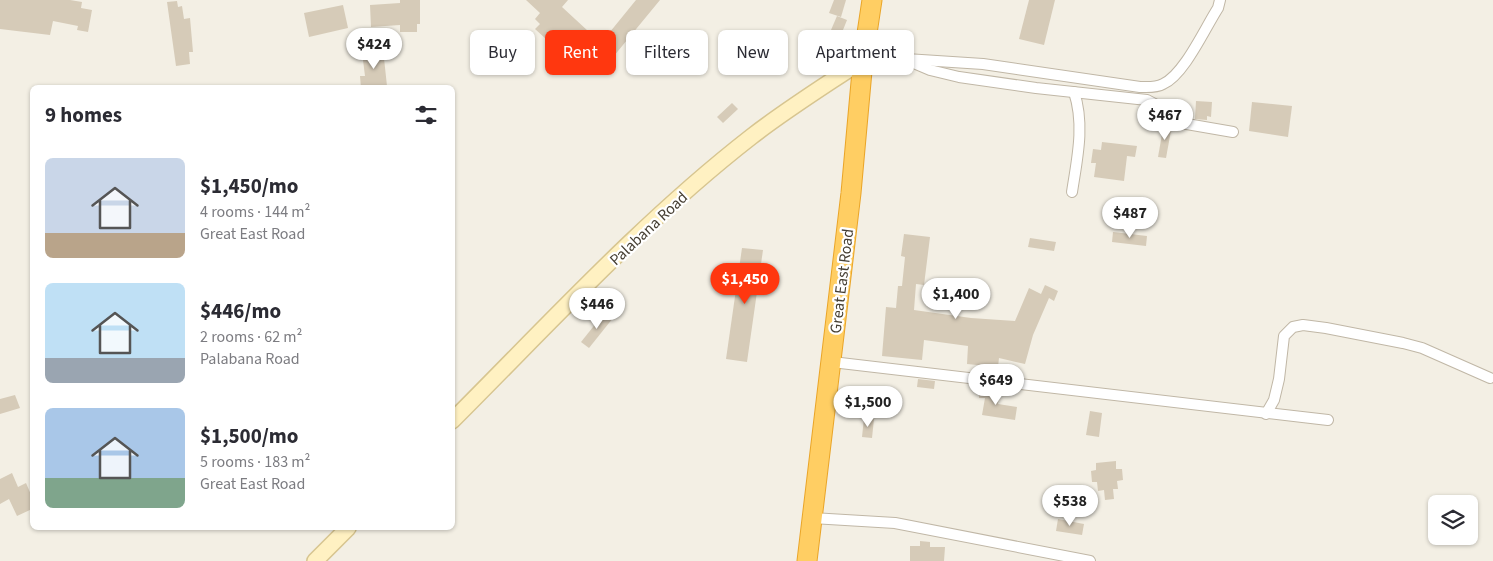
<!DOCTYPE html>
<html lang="en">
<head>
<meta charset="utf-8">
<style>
  body { margin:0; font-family:"Source Sans 3",sans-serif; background:#f2f2f3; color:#2b2b33; height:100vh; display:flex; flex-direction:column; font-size:19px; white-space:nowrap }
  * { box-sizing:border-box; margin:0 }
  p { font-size:16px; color:#7c7c81 }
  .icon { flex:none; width:28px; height:28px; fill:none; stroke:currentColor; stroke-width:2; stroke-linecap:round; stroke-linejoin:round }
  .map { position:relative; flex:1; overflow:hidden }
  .side { position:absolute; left:30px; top:85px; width:425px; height:445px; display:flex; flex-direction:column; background:#fff; border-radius:8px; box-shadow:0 1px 4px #0004 }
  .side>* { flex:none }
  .banner { position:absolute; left:470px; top:30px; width:475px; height:45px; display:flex; gap:10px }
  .controls { position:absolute; left:1428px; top:495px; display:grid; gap:10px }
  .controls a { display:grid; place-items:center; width:50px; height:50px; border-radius:8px; background:#fff; box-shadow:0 1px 4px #0004; font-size:25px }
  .price { position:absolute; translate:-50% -42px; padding:0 11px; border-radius:18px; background:#fff; color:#222; font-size:16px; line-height:32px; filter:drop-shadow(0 1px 2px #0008) }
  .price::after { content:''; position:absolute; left:50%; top:30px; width:15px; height:11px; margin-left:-8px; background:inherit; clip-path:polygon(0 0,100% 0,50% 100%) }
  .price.active { background:#ff370f; color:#fff }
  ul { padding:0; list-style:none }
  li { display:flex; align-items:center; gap:15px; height:125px; padding:0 15px }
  li span { display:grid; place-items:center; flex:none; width:140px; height:100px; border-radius:8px; color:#555 }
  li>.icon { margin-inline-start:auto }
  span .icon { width:60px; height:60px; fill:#fffc; stroke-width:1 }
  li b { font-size:21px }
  h2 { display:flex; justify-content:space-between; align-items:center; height:60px; padding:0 15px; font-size:21px }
  .tag { padding:0 18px; border-radius:8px; background:#fff; box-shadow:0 1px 4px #0004; font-size:18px; line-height:45px }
  .tag.active { background:#ff370f; color:#fff }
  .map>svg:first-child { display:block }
  .building { fill:#d6cbb8 }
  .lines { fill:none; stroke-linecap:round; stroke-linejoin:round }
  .street-casing { stroke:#c0b7a6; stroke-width:12 }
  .secondary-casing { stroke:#d7c590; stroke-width:18 }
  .highway-casing { stroke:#eaa528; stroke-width:21 }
  .street { stroke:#fff; stroke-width:10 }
  .secondary { stroke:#fff1c2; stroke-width:15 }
  .highway { stroke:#ffce63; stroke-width:19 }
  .labels { text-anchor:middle; stroke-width:4.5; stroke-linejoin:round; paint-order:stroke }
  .street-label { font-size:16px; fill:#463f33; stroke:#fff }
</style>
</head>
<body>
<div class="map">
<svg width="1493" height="561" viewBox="0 0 1493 561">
  <rect width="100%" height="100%" fill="#f3efe4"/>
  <!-- building -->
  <g class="building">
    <path d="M0 0H70L82 2 81 8 92 10 88 32 77 30 78 26 53 21 50 35 0 29Z"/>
    <path d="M400 0H420V24H417V32H400V25L371 27 370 5 400 3Z"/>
    <path d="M526 0H568L562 7 601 43 636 0H660L604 68 588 55 577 67 535 29 540 24 535 19 540 13Z"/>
    <path d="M834 0H846L841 17 829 13Z"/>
    <path d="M1029 0H1055L1044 45 1019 39Z"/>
    <path d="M177 1 178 7 182 6 184 19 190 18 193 52H189L190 64 176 66 167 2Z"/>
    <path d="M343 5 348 28 309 37 304 13Z"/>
    <path d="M837 16 847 20 841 35 831 30Z"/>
    <path d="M383 49 387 86 384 88H361L360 76H365L362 52Z"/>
    <path d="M1196 101 1212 102 1211 117 1207 116V120L1195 119Z"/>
    <path d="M1252 102 1292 106 1288 137 1249 131Z"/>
    <path d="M732 103 738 109 723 123 717 117Z"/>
    <path d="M1164 123 1172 125 1166 158 1158 157Z"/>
    <path d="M1102 142 1137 146 1135 157 1127 156 1124 181 1094 177 1096 163H1091L1093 149 1101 150Z"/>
    <path d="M1113 232 1147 236 1146 246 1112 242Z"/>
    <path d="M904 234 930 237 924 285 916 284 914 310 971 318 1015 321 1029 288 1041 294 1045 285 1058 291 1054 301 1049 298 1033 335 1025 364 999 358 998 367 967 364 968 346 924 340 922 360 882 356 886 307 896 308 898 286H902L905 257 901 256Z"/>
    <path d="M1030 238 1056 242 1054 251 1028 247Z"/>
    <path d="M742 248 763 250 747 362 726 359Z"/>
    <path d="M605 312 613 318 589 348 581 342Z"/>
    <path d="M918 379 935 381 934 389 917 387Z"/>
    <path d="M979 390 999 391 998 404 1017 407 1015 420 982 415 985 398H979Z"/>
    <path d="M15 395 20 408 0 414V399Z"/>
    <path d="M1090 411 1102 413 1099 437 1086 435Z"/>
    <path d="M864 418 874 419 872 438 862 437Z"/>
    <path d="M1116 461V469H1122L1123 480 1117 481 1118 489H1113L1114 499 1105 500 1104 490 1098 491 1097 482H1092L1091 471 1096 470V463Z"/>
    <path d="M12 473 18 487 26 483 32 497V509L17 516 9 499 0 504V479Z"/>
    <path d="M1058 519 1084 524 1082 535 1056 531Z"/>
    <path d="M920 541 930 542V547H945L944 561H910V546H920Z"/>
  </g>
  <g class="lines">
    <defs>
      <g id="street">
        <path d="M906 59 983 64 1140 87C1147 87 1156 88 1163 84 1184 75 1205 28 1218 8L1220 0"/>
        <path d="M863 60 890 53 930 70 959 77 1036 88 1147 100 1166 110 1181 123 1233 132"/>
        <path d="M1072 192C1077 159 1085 125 1074 92"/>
        <path d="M832 362 1328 420"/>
        <path d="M1266 414 1274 400 1279 379 1284 336 1293 327 1303 325 1326 328 1403 343 1422 348 1490 378"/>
        <path d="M812 518 895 523 1090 561"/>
      </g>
      <g id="secondary">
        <path d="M452 421C549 324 643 221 751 137 787 109 826 85 863 60"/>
        <path d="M315 561 348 528"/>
      </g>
      <path id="highway" d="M807 561 851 193 863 60 872 0"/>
    </defs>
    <!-- street casing -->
    <use href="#street" class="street-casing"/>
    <!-- secondary casing -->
    <use href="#secondary" class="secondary-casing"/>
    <!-- highway casing -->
    <use href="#highway" class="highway-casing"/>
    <!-- street -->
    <use href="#street" class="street"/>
    <!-- secondary -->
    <use href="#secondary" class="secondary"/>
    <!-- highway -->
    <use href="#highway" class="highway"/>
  </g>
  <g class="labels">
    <!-- street labels -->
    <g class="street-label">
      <text transform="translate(648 228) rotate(-43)" y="6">Palabana Road</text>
      <text transform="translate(841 281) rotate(-83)" y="6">Great East Road</text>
    </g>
  </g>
</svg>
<div class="controls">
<a><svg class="icon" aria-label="layers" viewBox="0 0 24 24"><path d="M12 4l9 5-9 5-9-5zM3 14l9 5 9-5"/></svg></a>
</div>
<b class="price" style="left:374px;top:70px">$424</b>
<b class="price" style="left:1165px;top:141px">$467</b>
<b class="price" style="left:1130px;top:239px">$487</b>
<b class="price active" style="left:745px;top:305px">$1,450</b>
<b class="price" style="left:956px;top:320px">$1,400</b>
<b class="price" style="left:597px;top:330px">$446</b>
<b class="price" style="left:996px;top:406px">$649</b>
<b class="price" style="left:868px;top:428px">$1,500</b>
<b class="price" style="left:1070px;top:527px">$538</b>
<div class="banner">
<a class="tag">Buy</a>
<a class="tag active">Rent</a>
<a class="tag">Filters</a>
<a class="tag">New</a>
<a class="tag">Apartment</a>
</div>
<section class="side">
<h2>9 homes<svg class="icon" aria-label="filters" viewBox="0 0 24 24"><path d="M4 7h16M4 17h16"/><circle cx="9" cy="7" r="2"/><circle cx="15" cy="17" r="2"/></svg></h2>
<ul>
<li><span style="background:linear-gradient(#c9d6e8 75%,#b9a48a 0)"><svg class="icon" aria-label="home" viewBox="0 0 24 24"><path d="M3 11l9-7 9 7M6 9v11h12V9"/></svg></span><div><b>$1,450/mo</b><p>4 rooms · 144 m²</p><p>Great East Road</p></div></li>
<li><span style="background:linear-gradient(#bfe0f5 75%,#9aa5b1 0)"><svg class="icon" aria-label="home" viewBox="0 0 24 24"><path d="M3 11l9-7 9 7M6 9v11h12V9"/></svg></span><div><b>$446/mo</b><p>2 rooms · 62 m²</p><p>Palabana Road</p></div></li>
<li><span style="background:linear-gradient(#a9c7e8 70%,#7fa58c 0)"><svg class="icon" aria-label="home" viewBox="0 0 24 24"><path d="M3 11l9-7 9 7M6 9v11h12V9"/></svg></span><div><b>$1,500/mo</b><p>5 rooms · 183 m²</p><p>Great East Road</p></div></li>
</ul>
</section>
</div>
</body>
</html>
